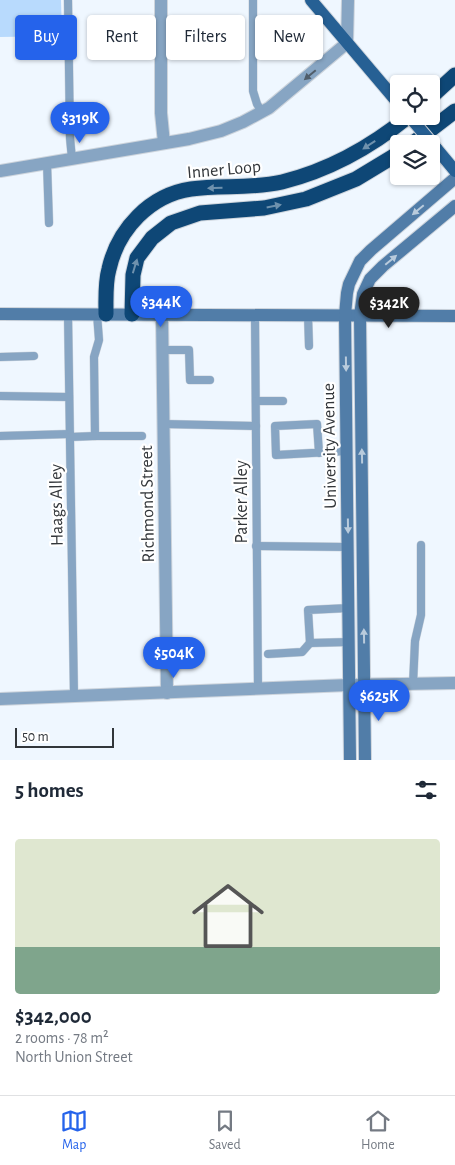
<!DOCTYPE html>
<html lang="en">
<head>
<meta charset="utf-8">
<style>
  body { margin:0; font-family:"Alegreya Sans",sans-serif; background:#f6f6f7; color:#1f2937; height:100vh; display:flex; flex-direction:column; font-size:19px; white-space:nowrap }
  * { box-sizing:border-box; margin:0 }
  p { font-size:16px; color:#747a83 }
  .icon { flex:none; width:28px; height:28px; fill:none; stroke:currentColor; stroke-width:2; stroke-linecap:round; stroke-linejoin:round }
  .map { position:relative; height:760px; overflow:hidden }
  .drawer { display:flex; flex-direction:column; background:#fff; flex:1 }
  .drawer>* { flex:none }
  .banner { position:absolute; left:15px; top:15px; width:425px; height:45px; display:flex; gap:10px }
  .controls { position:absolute; left:390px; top:75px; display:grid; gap:10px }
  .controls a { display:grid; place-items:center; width:50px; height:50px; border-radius:5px; background:#fff; box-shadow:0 1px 4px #0004; font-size:25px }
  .scale { position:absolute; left:15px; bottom:12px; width:99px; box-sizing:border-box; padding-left:5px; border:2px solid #32363a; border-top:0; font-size:14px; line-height:18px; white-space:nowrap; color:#32363a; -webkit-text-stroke:4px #fff; paint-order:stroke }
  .price { position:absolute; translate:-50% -42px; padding:0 11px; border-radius:18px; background:#2563eb; color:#fff; font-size:16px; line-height:32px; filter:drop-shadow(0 1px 2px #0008) }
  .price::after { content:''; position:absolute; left:50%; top:30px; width:15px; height:11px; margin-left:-8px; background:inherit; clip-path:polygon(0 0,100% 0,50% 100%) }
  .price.on { background:#222; color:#fff }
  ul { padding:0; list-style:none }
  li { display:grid; align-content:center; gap:10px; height:265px; padding:0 15px }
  li span { display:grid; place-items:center; height:155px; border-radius:5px; color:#555 }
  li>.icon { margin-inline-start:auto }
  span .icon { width:90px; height:90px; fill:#fffc; stroke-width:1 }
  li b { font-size:21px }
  h2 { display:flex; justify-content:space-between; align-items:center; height:60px; padding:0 15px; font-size:21px }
  .chip { padding:0 18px; border-radius:5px; background:#fff; box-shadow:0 1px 4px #0004; font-size:18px; line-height:45px }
  .chip.on { background:#2563eb; color:#fff }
  .menu { display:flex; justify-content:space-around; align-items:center; height:70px; border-top:1px solid #e0e1e3; background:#fff; font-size:14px; color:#747a83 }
  .menu a { display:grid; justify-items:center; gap:2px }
  .menu .on { color:#2563eb }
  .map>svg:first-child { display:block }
  .green { fill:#b8dafd }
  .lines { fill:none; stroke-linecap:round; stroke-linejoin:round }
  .service-casing { stroke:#cdd4dc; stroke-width:9 }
  .minor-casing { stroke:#cdd4dc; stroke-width:14 }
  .tertiary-casing { stroke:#cdd4dc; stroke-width:14 }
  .secondary-casing { stroke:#cdd4dc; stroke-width:14 }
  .primary-casing { stroke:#cdd4dc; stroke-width:14 }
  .motorway-casing { stroke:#cdd4dc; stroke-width:17 }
  .service { stroke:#87a5c3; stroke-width:8 }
  .minor { stroke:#87a5c3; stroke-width:12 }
  .tertiary { stroke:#87a5c3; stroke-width:12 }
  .secondary { stroke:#517da8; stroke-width:12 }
  .primary { stroke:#266094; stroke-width:12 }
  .motorway { stroke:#0e4776; stroke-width:15 }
  .primary-bridge-casing { stroke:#cdd4dc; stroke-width:14; stroke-linecap:butt }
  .primary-bridge { stroke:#266094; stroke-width:12 }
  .oneway { fill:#505d6a }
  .oneway2 { fill:#6e91ad }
  .oneway3 { fill:#b9cbdc }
  .labels { text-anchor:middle; stroke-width:4.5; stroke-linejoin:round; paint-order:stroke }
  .street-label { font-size:18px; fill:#32363a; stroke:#fff }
</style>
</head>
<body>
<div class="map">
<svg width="455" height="760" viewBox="0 0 455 760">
  <rect width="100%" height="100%" fill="#eff7ff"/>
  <!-- green -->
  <path class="green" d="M0 0H61L62 36 0 37Z"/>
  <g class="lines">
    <defs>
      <g id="service">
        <path d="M68 0 70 138 72 159"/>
        <path d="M253 0V91L257 104 262 112"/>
        <path d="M47 163 49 223"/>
        <path d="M68 314 74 696"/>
        <path d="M97 314 99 340 94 357 95 436H142"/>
        <path d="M255 315 258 689"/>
        <path d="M308 315 309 346"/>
        <path d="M162 350H189L190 380H210"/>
        <path d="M0 357 34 356"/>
        <path d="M0 396 69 397"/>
        <path d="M256 401H283"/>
        <path d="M163 424 256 426"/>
        <path d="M0 436 70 434"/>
        <path d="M70 437 95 436"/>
        <path d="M319 453 317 424 275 426 276 455 347 451"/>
        <path d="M256 546 348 547"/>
        <path d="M349 608 308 610 310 643 349 642"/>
        <path d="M268 654 302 652 310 643"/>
        <path d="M413 684 415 641 421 615V545"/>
      </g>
      <g id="minor">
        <path d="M161 0V113L164 143"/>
        <path d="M0 171 189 139 221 131 243 122 269 108 347 43"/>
        <path d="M162 314 167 693"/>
      </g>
      <g id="tertiary">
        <path d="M347 43 348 0"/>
        <path d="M0 699 349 685 455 683"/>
      </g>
      <g id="secondary">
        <path d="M0 314 455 316"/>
        <path d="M350 760 345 315 347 293 349 284 360 261 371 250 455 178"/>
        <path d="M365 760 360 315 363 294 370 279 383 266 455 206"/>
      </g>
      <g id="primary">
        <path d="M311 0 399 104"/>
        <path d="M436 148 455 171"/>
      </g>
      <g id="motorway">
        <path d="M431 97 455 75"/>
        <path d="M412 144 455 111"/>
        <path d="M106 314C106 299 105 283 109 269 118 229 150 195 191 189 222 185 252 189 282 182 330 170 371 147 409 116"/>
        <path d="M132 314 133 275 137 258 152 238 171 223 200 213 264 208 306 199 356 179 399 153"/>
      </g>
    </defs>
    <!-- service casing -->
    <use href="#service" class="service-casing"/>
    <!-- minor casing -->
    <use href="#minor" class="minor-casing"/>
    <!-- tertiary casing -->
    <use href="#tertiary" class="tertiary-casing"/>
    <!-- secondary casing -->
    <use href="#secondary" class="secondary-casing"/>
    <!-- primary casing -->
    <use href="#primary" class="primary-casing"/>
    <!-- motorway casing -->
    <use href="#motorway" class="motorway-casing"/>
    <!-- service -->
    <use href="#service" class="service"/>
    <!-- minor -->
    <use href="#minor" class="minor"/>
    <!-- tertiary -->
    <use href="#tertiary" class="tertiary"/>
    <!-- secondary -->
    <use href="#secondary" class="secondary"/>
    <!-- primary -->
    <use href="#primary" class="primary"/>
    <!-- motorway -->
    <use href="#motorway" class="motorway"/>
    <defs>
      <path id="primary-bridge" d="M409 116 436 148"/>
    </defs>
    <!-- primary-bridge casing -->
    <use href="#primary-bridge" class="primary-bridge-casing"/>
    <!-- primary-bridge -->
    <use href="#primary-bridge" class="primary-bridge"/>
  </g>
  <!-- one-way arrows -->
  <defs><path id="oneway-solid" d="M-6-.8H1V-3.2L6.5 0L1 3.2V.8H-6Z" transform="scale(1.25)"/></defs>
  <use class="oneway" href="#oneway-solid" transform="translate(310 75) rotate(140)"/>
  <g class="oneway2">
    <use href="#oneway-solid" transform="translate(369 145) rotate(147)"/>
    <use href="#oneway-solid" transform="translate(215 188) rotate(179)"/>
    <use href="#oneway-solid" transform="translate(274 206) rotate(-11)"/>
    <use href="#oneway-solid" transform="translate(135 266) rotate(-73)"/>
  </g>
  <g class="oneway3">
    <use href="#oneway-solid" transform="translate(418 210) rotate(140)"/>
    <use href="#oneway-solid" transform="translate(391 260) rotate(-40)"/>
    <use href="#oneway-solid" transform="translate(346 364) rotate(89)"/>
    <use href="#oneway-solid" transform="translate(362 456) rotate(-91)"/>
    <use href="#oneway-solid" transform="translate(348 526) rotate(89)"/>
    <use href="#oneway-solid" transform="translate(364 636) rotate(-91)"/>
  </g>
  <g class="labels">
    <!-- street labels -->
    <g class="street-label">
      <text transform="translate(224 169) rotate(-5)" y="6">Inner Loop</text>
      <text transform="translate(329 446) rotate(-91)" y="6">University Avenue</text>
      <text transform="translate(241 502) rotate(-90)" y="6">Parker Alley</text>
      <text transform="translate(147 504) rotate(-91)" y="6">Richmond Street</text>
      <text transform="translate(56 505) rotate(-91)" y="6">Haags Alley</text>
    </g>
  </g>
</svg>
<div class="controls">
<a><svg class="icon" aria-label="locate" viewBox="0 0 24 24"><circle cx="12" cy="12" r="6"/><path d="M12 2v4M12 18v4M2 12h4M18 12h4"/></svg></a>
<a><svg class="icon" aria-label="layers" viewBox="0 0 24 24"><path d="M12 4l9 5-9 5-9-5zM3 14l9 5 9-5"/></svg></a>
</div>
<div class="scale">50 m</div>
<b class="price" style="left:80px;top:144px">$319K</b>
<b class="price" style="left:161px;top:328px">$344K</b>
<b class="price on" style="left:389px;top:329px">$342K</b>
<b class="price" style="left:174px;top:679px">$504K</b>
<b class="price" style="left:379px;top:722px">$625K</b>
<div class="banner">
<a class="chip on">Buy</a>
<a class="chip">Rent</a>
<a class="chip">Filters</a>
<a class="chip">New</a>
</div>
</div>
<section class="drawer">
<h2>5 homes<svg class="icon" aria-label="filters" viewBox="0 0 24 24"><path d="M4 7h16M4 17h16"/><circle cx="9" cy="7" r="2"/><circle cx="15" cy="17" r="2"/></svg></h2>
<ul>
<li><span style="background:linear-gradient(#dfe7d0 70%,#7fa58c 0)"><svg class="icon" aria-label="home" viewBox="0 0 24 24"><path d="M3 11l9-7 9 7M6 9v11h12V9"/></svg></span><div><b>$342,000</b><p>2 rooms · 78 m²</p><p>North Union Street</p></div></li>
</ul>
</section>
<nav class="menu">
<a class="on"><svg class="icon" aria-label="map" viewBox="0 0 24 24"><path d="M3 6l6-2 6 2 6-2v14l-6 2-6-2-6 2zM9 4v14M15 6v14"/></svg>Map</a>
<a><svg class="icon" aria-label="saved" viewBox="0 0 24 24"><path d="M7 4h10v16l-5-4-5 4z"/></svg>Saved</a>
<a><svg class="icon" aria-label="home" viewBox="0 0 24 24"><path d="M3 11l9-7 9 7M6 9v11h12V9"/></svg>Home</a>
</nav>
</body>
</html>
